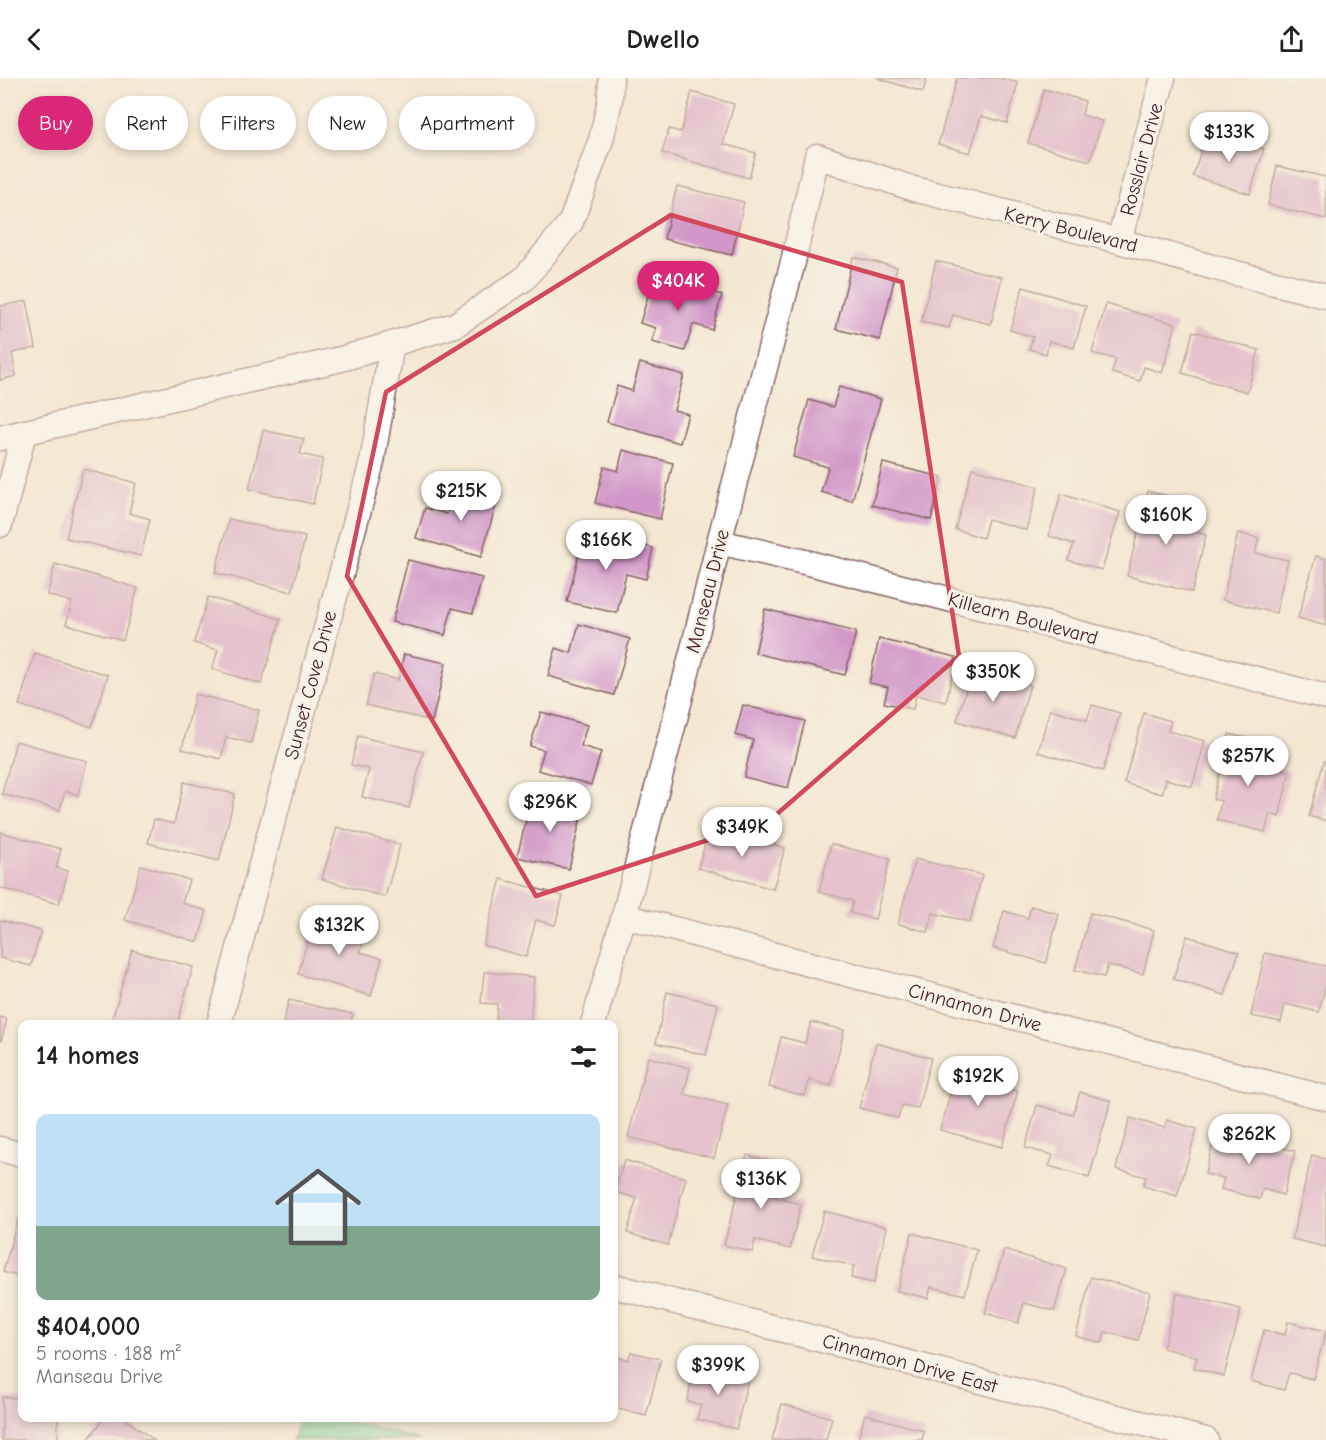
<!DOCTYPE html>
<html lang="en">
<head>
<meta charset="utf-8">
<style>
  body { margin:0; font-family:"Comic Neue",sans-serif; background:#f2f2f2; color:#222; height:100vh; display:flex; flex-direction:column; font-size:22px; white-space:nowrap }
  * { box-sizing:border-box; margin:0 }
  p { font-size:20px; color:#767676 }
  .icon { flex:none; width:33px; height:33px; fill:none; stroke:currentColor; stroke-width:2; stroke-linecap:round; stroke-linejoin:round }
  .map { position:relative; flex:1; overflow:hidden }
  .drawer { position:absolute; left:18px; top:942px; width:600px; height:402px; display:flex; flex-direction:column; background:#fff; border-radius:12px; box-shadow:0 3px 9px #0003 }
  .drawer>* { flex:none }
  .banner { position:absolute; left:18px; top:18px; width:600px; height:54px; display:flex; gap:12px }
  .price { position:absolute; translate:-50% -51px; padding:0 14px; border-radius:21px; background:#fff; color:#222; font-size:20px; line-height:39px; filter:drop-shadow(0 2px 3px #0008) }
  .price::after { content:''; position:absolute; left:50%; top:36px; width:18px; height:14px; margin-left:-9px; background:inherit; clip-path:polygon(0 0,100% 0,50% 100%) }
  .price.on { background:#db2777; color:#fff }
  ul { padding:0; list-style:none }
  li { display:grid; align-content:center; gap:12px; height:318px; padding:0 18px }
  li+li { border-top:2px solid #e0e0e0 }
  li span { display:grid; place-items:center; height:186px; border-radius:12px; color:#555 }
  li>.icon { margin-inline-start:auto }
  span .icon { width:108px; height:108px; fill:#fffc; stroke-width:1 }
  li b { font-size:26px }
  h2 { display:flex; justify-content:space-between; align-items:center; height:72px; padding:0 18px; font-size:26px }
  .tag { padding:0 21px; border-radius:27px; background:#fff; box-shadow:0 3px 9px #0003; font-size:21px; line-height:54px }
  .tag.on { background:#db2777; color:#fff }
  header { display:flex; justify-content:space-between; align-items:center; height:78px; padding:0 18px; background:#fff; font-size:27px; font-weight:700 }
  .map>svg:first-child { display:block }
  .green { fill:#79d298; stroke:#627862; stroke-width:1.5 }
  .building { fill:#d296c8 }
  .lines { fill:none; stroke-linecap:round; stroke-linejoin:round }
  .minor-casing { stroke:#866566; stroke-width:27 }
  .minor { stroke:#fff; stroke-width:24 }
  .marked { fill:none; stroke:#d1495b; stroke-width:4.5; stroke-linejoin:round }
  .labels { text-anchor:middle; stroke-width:6; stroke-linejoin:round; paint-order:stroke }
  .street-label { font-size:20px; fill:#4a1f2b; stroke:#f7f3e8 }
</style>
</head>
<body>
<header><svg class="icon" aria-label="back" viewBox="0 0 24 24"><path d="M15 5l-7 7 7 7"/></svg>Dwello<svg class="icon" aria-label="share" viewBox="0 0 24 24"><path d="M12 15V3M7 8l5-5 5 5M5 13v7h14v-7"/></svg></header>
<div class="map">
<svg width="1326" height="1362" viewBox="0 0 1326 1362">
  <rect width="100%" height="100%" fill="#f7f3e8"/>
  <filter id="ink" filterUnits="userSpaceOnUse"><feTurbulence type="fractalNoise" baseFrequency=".0167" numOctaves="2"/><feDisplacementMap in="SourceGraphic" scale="12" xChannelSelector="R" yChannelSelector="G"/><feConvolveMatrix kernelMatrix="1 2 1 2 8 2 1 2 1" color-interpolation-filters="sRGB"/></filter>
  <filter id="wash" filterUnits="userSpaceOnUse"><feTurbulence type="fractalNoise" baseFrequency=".008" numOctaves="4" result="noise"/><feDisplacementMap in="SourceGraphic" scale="24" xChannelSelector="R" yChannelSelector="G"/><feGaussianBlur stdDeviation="1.35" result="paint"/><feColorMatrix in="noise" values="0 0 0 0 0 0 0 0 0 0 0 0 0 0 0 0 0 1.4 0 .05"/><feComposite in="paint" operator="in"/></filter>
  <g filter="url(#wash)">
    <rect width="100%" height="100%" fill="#f4e8d3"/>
    <!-- green -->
    <path class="green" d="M299 1340H336L421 1362H293Z"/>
    <g id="blocks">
      <!-- building -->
      <g class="building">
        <path d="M877 0H927L923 14Z"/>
        <path d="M957 0H1000L1018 5 1007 45 981 38 970 75 938 66Z"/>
        <path d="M1044 11 1085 23 1082 37 1102 43 1090 83 1028 65Z"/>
        <path d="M692 14 734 26 723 66 756 75 749 100 662 75 669 51 681 54Z"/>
        <path d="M1207 54 1264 71 1250 116 1193 98Z"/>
        <path d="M1277 88 1326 99V141L1268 127Z"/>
        <path d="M677 108 744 124 732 177 664 161Z"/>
        <path d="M853 179 897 189 880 262 836 251Z"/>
        <path d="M936 183 1002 199 991 246 953 237 949 250 921 244Z"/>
        <path d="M654 198 722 217 712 252 693 246 685 273 652 264 656 250 640 245Z"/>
        <path d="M1023 209 1086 228 1074 270 1049 263 1046 276 1029 271 1033 259 1010 252Z"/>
        <path d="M27 223 36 270 12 275 16 298 0 302V228Z"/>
        <path d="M1106 226 1176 246 1162 295 1144 289 1140 303 1112 295 1116 281 1092 275Z"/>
        <path d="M1193 253 1259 272 1247 314 1182 295Z"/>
        <path d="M640 285 684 297 674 332 688 336 680 365 607 344 617 308 632 313Z"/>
        <path d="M839 309 881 321 852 423 821 414 828 389 793 379 809 322 833 329Z"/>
        <path d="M263 352 304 361 300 376 323 381 313 426 249 411Z"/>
        <path d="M623 372 673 385 660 441 595 425 604 389 618 393Z"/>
        <path d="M883 385 942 399 931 442 872 427Z"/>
        <path d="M972 390 1038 409 1026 452 988 441 983 460 955 451Z"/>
        <path d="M83 391 136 405 129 435 150 441 141 478 66 460Z"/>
        <path d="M456 407 498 420 481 479 416 460 425 430 447 436Z"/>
        <path d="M1148 413 1184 422 1177 449 1206 457 1192 514 1127 498Z"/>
        <path d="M1061 416 1120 434 1102 492 1068 482 1074 466 1049 458Z"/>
        <path d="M229 441 305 459 292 514 215 495Z"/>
        <path d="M585 453 653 470 646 501 626 496 617 535 567 524Z"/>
        <path d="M1238 455 1259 460 1255 475 1288 482 1276 535 1223 522Z"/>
        <path d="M1316 478 1326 481V548L1298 540Z"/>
        <path d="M408 482 482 500 473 535 452 530 445 557 392 544Z"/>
        <path d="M55 486 138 510 123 562 66 546 72 524 47 517Z"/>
        <path d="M208 519 281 541 261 606 212 591 218 572 194 565Z"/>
        <path d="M765 531 856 554 845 597 755 575Z"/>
        <path d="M579 546 630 561 614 617 548 598 556 570 571 575Z"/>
        <path d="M879 561 956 579 946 624 916 617 913 631 884 625 888 609 869 605Z"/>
        <path d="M35 575 108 597 92 649 19 627Z"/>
        <path d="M404 576 446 585 432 643 366 627 374 596 398 602Z"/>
        <path d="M972 590 1030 607 1015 660 957 643Z"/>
        <path d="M195 616 259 632 251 665 226 659 221 681 182 671Z"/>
        <path d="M743 627 805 643 788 710 744 699 753 662 735 657Z"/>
        <path d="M1092 627 1120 635 1103 693 1038 674 1050 631 1087 642Z"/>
        <path d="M541 634 587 647 581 668 601 674 591 707 538 692 544 672 530 668Z"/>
        <path d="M1144 635 1171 643 1168 653 1205 663 1192 709 1166 701 1162 716 1124 705Z"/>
        <path d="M1229 656 1259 663 1253 685 1290 693 1279 739 1270 736 1265 754 1217 742 1221 723 1213 721Z"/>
        <path d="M358 658 423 674 409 730 362 719 369 691 351 687Z"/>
        <path d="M16 663 87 683 78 717 65 713 60 732 2 716Z"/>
        <path d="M1324 683H1326V743L1309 738Z"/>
        <path d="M184 704 235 716 219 783 148 765 154 741 174 746Z"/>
        <path d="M532 718 583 730 569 791 517 779Z"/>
        <path d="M337 749 400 767 385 819 322 801Z"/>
        <path d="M710 749 785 770 773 811 698 790Z"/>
        <path d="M0 754 61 771 56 790 68 793 59 826 0 810Z"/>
        <path d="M831 766 890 781 875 841 850 835 853 823 819 814Z"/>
        <path d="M915 781 982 797 970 844 933 835 928 854 898 846Z"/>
        <path d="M141 787 189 802 182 825 207 833 198 864 125 842Z"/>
        <path d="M501 801 563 818 555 847 536 842 526 879 483 867Z"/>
        <path d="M1031 828 1059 836 1046 885 993 870 1004 833 1028 840Z"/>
        <path d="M316 835 367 850 360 874 382 880 371 918 298 896Z"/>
        <path d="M1090 835 1154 852 1143 896 1108 887 1104 899 1075 892Z"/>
        <path d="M0 842 41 853 31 888 0 880Z"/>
        <path d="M1187 858 1239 874 1225 917 1173 901Z"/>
        <path d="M132 872 193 889 177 946H116L111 945Z"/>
        <path d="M1265 875 1326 888V906L1319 934 1285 926 1281 944 1251 938Z"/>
        <path d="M484 894 534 899 530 946H496L497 926 481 925Z"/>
        <path d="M667 914 718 926 706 977 656 965Z"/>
        <path d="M289 922 353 936 350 946H283Z"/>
        <path d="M0 939 7 941 1 963H0Z"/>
        <path d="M811 944 844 952 831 1008 809 1002 805 1018 769 1009 781 959 805 965Z"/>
        <path d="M876 965 931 980 918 1030 902 1027 898 1040 859 1030Z"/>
        <path d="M648 979 690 990 684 1016 728 1027 714 1080 628 1059Z"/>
        <path d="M959 985 987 993 984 1004 1018 1013 1002 1069 940 1052Z"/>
        <path d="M1080 1014 1111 1023 1089 1100 1049 1088 1053 1077 1025 1070 1037 1027 1073 1037Z"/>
        <path d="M1130 1040 1165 1050 1167 1042 1197 1051 1177 1118 1143 1108 1146 1099 1116 1091Z"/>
        <path d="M1216 1053 1295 1073 1283 1117 1263 1111 1260 1121 1221 1111 1224 1100 1205 1096Z"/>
        <path d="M747 1077 771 1083 767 1100 780 1104 776 1120 801 1126 790 1171 755 1162 752 1174 724 1167Z"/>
        <path d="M1312 1077 1326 1081V1169L1292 1161Z"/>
        <path d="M624 1082 686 1100 668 1167 627 1155 637 1120 615 1114Z"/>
        <path d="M824 1133 887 1149 874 1205 851 1200 854 1188 812 1178Z"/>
        <path d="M18 1141 22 1143V1200L3 1194Z"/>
        <path d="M912 1155 977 1172 965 1217 931 1209 928 1220 897 1213Z"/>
        <path d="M1004 1172 1067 1191 1054 1233 1024 1225 1018 1245 985 1235Z"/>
        <path d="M1091 1199 1150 1214 1138 1262 1105 1254 1102 1265 1076 1258Z"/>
        <path d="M1177 1215 1241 1231 1224 1298 1194 1290 1197 1279 1163 1270Z"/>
        <path d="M1288 1244 1326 1253 1313 1301 1289 1295 1284 1312 1251 1303 1264 1252 1285 1257Z"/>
        <path d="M631 1274 661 1281 646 1338 614 1330V1278L628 1282Z"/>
        <path d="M695 1288 748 1301 736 1351 697 1341 701 1327 687 1323Z"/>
        <path d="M2 1319 22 1320V1340H58V1362H2Z"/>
        <path d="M782 1326 832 1340 826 1362H772Z"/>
        <path d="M865 1336 924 1353 922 1362H858Z"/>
        <path d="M104 1340H123L154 1362H88Z"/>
      </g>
    </g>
  </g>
  <g filter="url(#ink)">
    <use href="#blocks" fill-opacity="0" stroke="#866566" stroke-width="1.5"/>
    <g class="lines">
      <defs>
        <g id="minor">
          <path d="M1119 163 1163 0"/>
          <path d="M0 360 341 281 392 266"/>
          <path d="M0 447 24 355"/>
          <path d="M719 464 813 486 1326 619"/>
          <path d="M624 838 1326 1020"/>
          <path d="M219 946 259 794 372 384 392 266 455 247 524 201 571 144 601 62 610 23 611 0"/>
          <path d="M593 946 624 838 694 567 719 464 793 184 817 78 914 111 1119 163 1212 189 1326 218"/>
          <path d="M0 1071 22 1077"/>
          <path d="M614 1208 1206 1362"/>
        </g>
      </defs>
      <!-- minor casing -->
      <use href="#minor" class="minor-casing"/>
      <!-- minor -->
      <use href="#minor" class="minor"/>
    </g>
  </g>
  <!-- marked area -->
  <path d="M0 0H1326V1362H0ZM671 137 902 204 959 578 770 742 536 818 347 498 386 314Z" fill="#f4e8d3" fill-opacity=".55" fill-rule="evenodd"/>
  <path class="marked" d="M671 137 902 204 959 578 770 742 536 818 347 498 386 314Z"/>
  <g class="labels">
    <!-- street labels -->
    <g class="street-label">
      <text transform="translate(1141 81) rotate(-75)" y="7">Rosslair Drive</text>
      <text transform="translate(1071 151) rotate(14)" y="7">Kerry Boulevard</text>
      <text transform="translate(707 513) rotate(-76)" y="7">Manseau Drive</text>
      <text transform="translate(1023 540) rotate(15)" y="7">Killearn Boulevard</text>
      <text transform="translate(310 607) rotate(-75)" y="7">Sunset Cove Drive</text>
      <text transform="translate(975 929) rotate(15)" y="7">Cinnamon Drive</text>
      <text transform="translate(910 1285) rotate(15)" y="7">Cinnamon Drive East</text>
    </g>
  </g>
</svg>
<b class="price" style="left:1229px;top:85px">$133K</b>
<b class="price on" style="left:678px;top:234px">$404K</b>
<b class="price" style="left:461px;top:444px">$215K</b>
<b class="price" style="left:1166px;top:468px">$160K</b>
<b class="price" style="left:606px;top:493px">$166K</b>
<b class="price" style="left:993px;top:625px">$350K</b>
<b class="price" style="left:1248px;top:709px">$257K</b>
<b class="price" style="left:550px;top:755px">$296K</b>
<b class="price" style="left:742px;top:780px">$349K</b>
<b class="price" style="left:339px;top:878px">$132K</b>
<b class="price" style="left:978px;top:1029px">$192K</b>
<b class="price" style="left:1249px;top:1087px">$262K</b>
<b class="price" style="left:761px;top:1132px">$136K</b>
<b class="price" style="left:718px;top:1318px">$399K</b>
<div class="banner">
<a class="tag on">Buy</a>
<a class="tag">Rent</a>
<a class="tag">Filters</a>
<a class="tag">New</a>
<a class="tag">Apartment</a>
</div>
<section class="drawer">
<h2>14 homes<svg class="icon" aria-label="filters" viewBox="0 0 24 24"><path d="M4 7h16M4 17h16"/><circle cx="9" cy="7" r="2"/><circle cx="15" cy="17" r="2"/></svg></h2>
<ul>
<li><span style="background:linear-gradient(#bfe0f5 60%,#7fa58c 0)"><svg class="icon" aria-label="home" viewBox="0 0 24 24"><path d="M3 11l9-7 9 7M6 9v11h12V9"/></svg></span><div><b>$404,000</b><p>5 rooms · 188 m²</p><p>Manseau Drive</p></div></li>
</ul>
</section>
</div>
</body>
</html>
